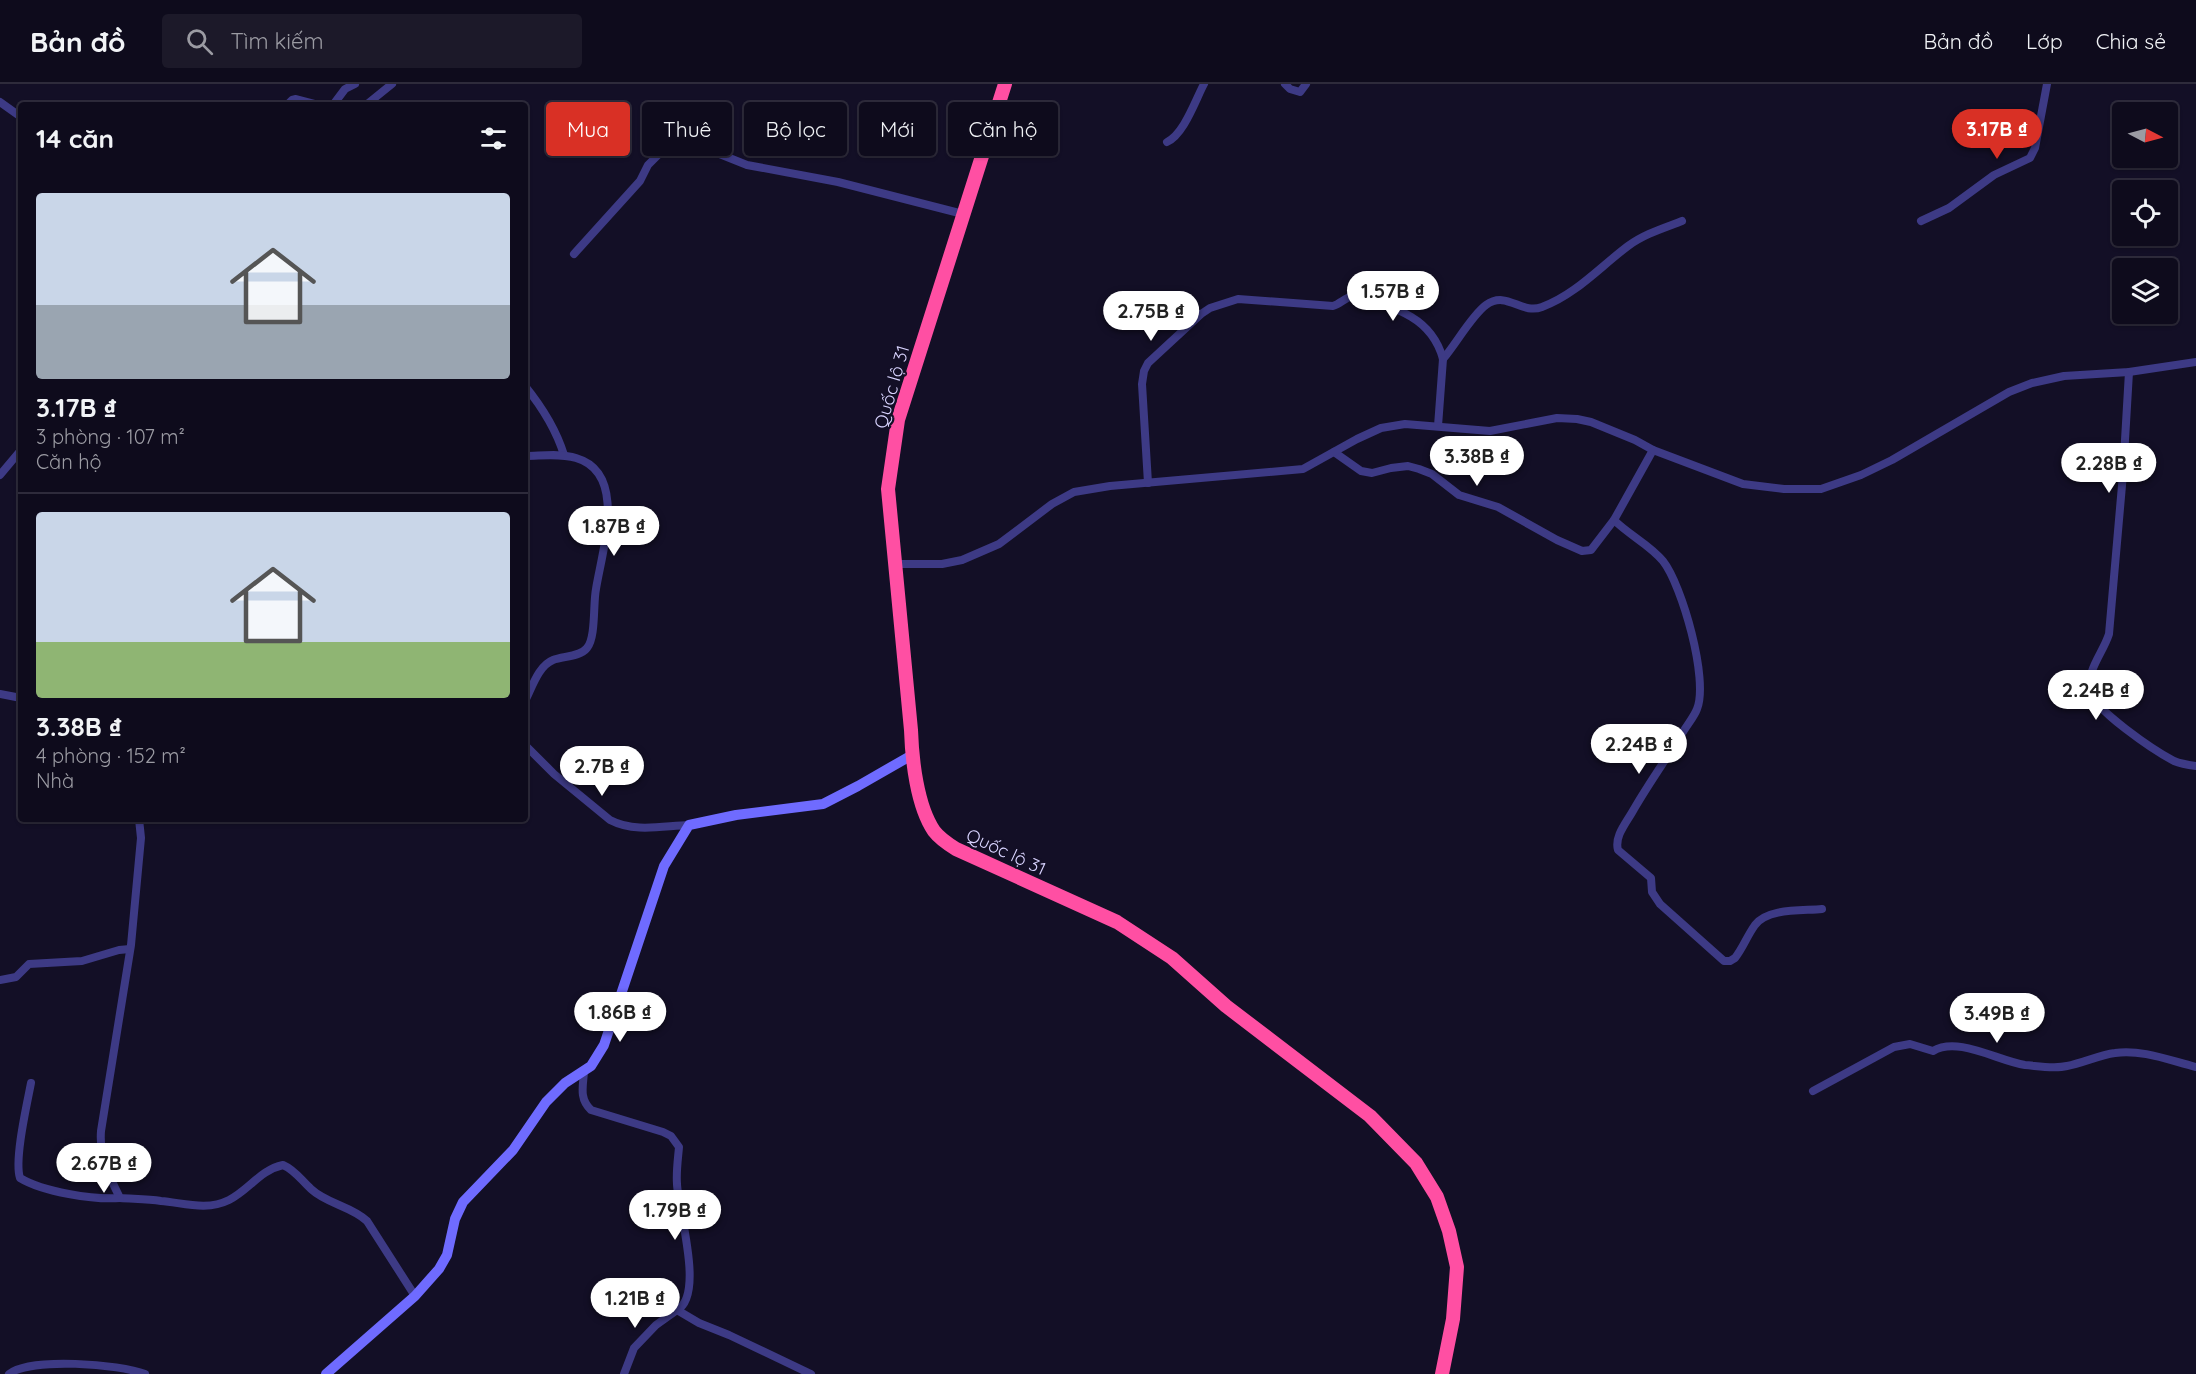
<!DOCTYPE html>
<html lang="vi">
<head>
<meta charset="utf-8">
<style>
  body { margin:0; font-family:Quicksand,sans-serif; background:#1c1929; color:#f1f3f6; height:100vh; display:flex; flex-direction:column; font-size:22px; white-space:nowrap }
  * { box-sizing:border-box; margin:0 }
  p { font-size:20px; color:#9b9ba3 }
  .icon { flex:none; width:33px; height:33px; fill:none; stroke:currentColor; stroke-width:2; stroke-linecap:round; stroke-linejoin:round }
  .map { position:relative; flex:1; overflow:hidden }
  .panel { position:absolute; left:18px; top:18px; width:510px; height:720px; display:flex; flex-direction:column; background:#0e0b1c; border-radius:6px; box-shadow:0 2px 4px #0004,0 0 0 2px #2e2b3b }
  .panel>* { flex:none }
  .hud { position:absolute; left:546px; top:18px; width:570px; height:54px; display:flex; gap:12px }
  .needle { width:39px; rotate:96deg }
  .buttons { position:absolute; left:2112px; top:18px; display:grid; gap:12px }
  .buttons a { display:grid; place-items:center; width:66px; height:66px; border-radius:6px; background:#0e0b1c; box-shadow:0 2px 4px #0004,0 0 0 2px #2e2b3b; font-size:30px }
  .price { position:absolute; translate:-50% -51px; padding:0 14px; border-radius:21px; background:#fff; color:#222; font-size:20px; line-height:39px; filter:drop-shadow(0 2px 3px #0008) }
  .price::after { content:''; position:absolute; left:50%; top:36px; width:18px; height:14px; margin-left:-9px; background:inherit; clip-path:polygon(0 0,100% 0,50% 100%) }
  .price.selected { background:#d93025; color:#fff }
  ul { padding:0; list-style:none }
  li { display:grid; align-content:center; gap:12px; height:318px; padding:0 18px }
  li+li { border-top:2px solid #2e2b3b }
  li span { display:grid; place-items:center; height:186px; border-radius:6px; color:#555 }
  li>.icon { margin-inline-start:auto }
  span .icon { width:108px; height:108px; fill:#fffc; stroke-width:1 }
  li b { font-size:26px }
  h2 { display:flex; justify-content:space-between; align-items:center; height:72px; padding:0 18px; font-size:26px }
  .tag { padding:0 21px; border-radius:6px; background:#0e0b1c; box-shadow:0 2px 4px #0004,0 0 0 2px #2e2b3b; font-size:21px; line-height:54px }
  .tag.selected { background:#d93025; color:#fff }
  header { display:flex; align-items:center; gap:36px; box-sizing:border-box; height:84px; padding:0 30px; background:#0e0b1c; border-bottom:2px solid #2e2b3b }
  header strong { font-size:28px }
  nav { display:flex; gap:33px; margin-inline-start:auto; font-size:21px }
  .search { width:420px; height:54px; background:#1c1929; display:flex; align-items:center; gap:15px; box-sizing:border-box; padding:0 21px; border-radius:6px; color:#9b9ba3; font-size:22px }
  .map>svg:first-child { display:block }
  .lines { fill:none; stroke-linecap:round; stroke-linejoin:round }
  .street { stroke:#3d3a85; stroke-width:8 }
  .secondary { stroke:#6f6bff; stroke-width:10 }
  .highway { stroke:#ff4fa3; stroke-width:14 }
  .labels { text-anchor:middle; stroke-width:4.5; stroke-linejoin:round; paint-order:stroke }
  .street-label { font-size:18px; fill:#d9d4ff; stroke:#130f26 }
</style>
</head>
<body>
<header>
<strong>Bản đồ</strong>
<div class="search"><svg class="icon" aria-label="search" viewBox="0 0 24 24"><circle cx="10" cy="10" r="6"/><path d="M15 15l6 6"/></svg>Tìm kiếm</div>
<nav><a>Bản đồ</a><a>Lớp</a><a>Chia sẻ</a></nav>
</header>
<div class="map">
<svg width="2196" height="1290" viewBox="0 0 2196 1290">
  <rect width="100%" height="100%" fill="#130f26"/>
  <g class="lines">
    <!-- street -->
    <g class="street">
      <path d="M1285 0 1290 5 1300 8 1306 0"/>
      <path d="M0 18 21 33"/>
      <path d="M287 21 292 16 296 15 319 21"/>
      <path d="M333 21 345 5 355 0"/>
      <path d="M366 21 392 0"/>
      <path d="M1167 58C1184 50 1195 17 1204 0"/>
      <path d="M1921 137 1949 124 1994 91 2030 74 2035 64 2047 0"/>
      <path d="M574 170 640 97 648 81 665 64 687 57 747 81 838 98 963 130"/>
      <path d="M1443 275C1456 260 1472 231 1486 221 1507 206 1521 231 1542 223 1575 211 1600 183 1628 162 1644 150 1664 144 1682 137"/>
      <path d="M2129 288 2123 390 2109 550C2103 569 2087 585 2090 606 2092 625 2155 667 2174 677 2181 680 2188 681 2196 682"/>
      <path d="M525 302C542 323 556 345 564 371"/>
      <path d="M1653 366 1614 436C1629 451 1650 461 1663 477 1682 501 1709 596 1697 625 1694 633 1687 641 1683 648 1667 674 1649 699 1634 725 1627 738 1614 752 1618 766L1651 794 1652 808 1660 820 1724 877H1730L1735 874C1743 864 1747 852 1755 841 1768 824 1802 827 1822 825"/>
      <path d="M1334 368 1361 387 1372 389 1391 384 1408 382 1419 385 1432 390 1459 411 1498 423 1557 456 1582 467 1591 466 1614 436"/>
      <path d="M525 372C541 372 560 369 576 374 628 389 602 467 596 505 593 519 596 554 587 564 580 573 563 572 553 576 538 582 532 604 525 617"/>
      <path d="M0 391 21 366"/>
      <path d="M1148 399 1142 300 1144 287 1148 279 1201 230 1210 224 1238 215 1333 222C1340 220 1346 213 1353 212 1392 223 1431 231 1443 275L1438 342"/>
      <path d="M894 480H942L962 476 999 460 1052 420 1074 408 1110 402 1303 385 1357 355 1381 344 1405 340 1490 347 1557 334 1577 335 1591 338 1635 356 1653 366 1743 400 1784 405H1821L1861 391 1892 376 2009 308 2032 299 2064 292 2129 288 2196 278"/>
      <path d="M0 610 21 614"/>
      <path d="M525 661 554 690 610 736C635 749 662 742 689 741"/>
      <path d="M139 735 141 754 131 861 101 1047C99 1072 109 1092 120 1114 134 1115 148 1115 161 1117 184 1119 207 1127 229 1116 249 1106 260 1086 283 1081 295 1086 301 1096 311 1105 327 1120 351 1122 367 1137L415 1212"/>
      <path d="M0 896 16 893 29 880 82 877 119 866 130 865"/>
      <path d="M584 988C583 1002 579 1015 591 1026L663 1048 671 1052 679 1063C678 1075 676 1088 677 1100 678 1126 705 1211 677 1226L699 1239 729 1251 811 1290"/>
      <path d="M31 999C27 1020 14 1076 20 1094 43 1108 94 1116 120 1114"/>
      <path d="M1813 1007 1894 963 1910 960 1933 967C1958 952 1998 977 2025 981 2038 982 2054 985 2067 982 2083 979 2099 971 2115 969 2142 965 2171 977 2196 983"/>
      <path d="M9 1290C30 1273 120 1280 145 1290"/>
      <path d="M624 1290 634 1264 656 1241 677 1226"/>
    </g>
    <!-- secondary -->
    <path class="secondary" d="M326 1290 415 1212 439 1185 447 1171 455 1135 463 1118 513 1066 546 1018 565 999 591 982 604 961 664 782 689 741 736 731 823 720 858 702 912 671"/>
    <!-- highway -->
    <path class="highway" d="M1005 0 898 336 888 405 911 646C912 676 917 722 934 747 940 755 948 760 956 765L1117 838 1172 874 1226 922 1370 1032 1416 1079 1437 1113 1449 1147 1457 1183 1453 1235 1442 1290"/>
  </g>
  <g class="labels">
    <!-- street labels -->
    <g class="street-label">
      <text transform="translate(892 303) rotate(-74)" y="6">Quốc lộ 31</text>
      <text transform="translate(1006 768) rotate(25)" y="6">Quốc lộ 31</text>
    </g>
  </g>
</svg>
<div class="buttons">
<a><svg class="needle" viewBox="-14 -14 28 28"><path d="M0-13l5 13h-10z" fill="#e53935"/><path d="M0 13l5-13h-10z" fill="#9b9ba3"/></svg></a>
<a><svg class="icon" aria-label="locate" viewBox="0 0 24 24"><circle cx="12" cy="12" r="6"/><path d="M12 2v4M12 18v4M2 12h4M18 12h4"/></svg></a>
<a><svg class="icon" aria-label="layers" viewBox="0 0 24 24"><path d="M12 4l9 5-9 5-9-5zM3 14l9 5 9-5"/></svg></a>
</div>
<b class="price selected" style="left:1997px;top:76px">3.17B ₫</b>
<b class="price" style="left:1393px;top:238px">1.57B ₫</b>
<b class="price" style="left:1151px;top:258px">2.75B ₫</b>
<b class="price" style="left:1477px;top:403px">3.38B ₫</b>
<b class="price" style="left:2109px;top:410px">2.28B ₫</b>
<b class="price" style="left:614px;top:473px">1.87B ₫</b>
<b class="price" style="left:2096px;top:637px">2.24B ₫</b>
<b class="price" style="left:1639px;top:691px">2.24B ₫</b>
<b class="price" style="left:602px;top:713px">2.7B ₫</b>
<b class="price" style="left:620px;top:959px">1.86B ₫</b>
<b class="price" style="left:1997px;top:960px">3.49B ₫</b>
<b class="price" style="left:104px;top:1110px">2.67B ₫</b>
<b class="price" style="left:675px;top:1157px">1.79B ₫</b>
<b class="price" style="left:635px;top:1245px">1.21B ₫</b>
<div class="hud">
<a class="tag selected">Mua</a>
<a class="tag">Thuê</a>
<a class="tag">Bộ lọc</a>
<a class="tag">Mới</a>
<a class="tag">Căn hộ</a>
</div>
<section class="panel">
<h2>14 căn<svg class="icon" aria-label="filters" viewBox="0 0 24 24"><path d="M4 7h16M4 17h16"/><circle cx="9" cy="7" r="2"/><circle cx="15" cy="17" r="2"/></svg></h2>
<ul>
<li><span style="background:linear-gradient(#c9d6e8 60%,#9aa5b1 0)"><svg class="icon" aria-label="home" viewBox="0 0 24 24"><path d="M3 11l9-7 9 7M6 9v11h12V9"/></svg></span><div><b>3.17B ₫</b><p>3 phòng · 107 m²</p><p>Căn hộ</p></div></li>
<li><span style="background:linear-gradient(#c9d6e8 70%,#8fb573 0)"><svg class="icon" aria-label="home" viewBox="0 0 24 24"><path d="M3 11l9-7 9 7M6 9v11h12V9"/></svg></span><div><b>3.38B ₫</b><p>4 phòng · 152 m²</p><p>Nhà</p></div></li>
</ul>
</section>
</div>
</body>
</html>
